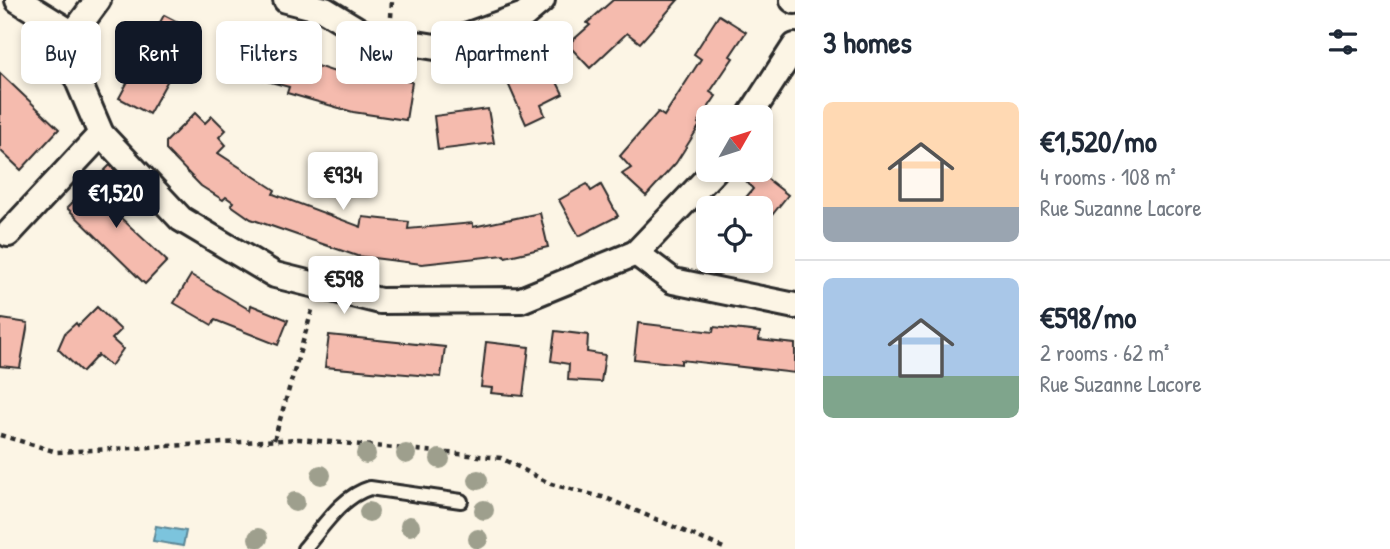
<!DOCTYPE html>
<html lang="en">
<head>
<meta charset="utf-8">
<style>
  body { margin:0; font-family:"Patrick Hand",sans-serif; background:#f2f2f3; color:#1f2937; height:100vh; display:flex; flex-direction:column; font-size:26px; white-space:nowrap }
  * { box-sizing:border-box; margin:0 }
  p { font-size:23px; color:#747a83 }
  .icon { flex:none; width:38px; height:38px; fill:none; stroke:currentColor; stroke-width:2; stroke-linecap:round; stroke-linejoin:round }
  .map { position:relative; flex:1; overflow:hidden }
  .details { display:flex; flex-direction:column; background:#fff; width:595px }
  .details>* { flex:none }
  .guide { position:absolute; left:21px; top:21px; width:665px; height:63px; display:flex; gap:14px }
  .needle { width:46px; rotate:51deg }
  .buttons { position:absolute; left:696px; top:105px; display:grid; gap:14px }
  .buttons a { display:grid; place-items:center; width:77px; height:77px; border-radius:10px; background:#fff; box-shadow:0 4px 10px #0003; font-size:35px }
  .price { position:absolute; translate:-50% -60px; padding:0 16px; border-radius:7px; background:#fff; color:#222; font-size:23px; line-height:46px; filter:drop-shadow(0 2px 4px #0008) }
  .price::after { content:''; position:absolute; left:50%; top:42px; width:21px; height:16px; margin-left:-10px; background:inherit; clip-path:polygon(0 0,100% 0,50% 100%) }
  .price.on { background:#111827; color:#fff }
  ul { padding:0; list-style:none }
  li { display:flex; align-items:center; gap:21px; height:175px; padding:0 28px }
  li+li { border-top:2px solid #e0e1e3 }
  li span { display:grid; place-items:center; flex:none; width:196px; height:140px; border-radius:10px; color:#555 }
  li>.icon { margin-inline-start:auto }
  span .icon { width:84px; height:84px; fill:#fffc; stroke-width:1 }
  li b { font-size:30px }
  h2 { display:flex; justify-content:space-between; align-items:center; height:84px; padding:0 28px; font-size:30px }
  .chip { padding:0 24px; border-radius:10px; background:#fff; box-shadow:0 4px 10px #0003; font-size:24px; line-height:63px }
  .chip.on { background:#111827; color:#fff }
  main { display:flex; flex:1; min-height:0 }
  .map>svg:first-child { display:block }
  .water { fill:#7cc4dd; stroke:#5c8796; stroke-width:2 }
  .building { fill:#f5bbae; stroke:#2b2b2b; stroke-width:2 }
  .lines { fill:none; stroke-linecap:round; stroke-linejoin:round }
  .service-casing { stroke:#2b2b2b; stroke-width:18 }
  .minor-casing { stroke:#2b2b2b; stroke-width:30 }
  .path { stroke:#2b2b2b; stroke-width:4.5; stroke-dasharray:5 5; stroke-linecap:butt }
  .service { stroke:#fcf5e5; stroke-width:12 }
  .minor { stroke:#fcf5e5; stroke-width:24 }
  .tree { fill:#9e9f8d }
</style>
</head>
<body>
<main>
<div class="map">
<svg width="795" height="549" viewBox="0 0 795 549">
  <rect width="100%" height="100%" fill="#fcf5e5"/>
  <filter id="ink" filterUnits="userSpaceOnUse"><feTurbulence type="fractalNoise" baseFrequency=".0143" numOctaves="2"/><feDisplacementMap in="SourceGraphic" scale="14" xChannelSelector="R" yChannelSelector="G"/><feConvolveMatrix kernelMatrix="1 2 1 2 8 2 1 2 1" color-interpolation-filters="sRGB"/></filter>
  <g filter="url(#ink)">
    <!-- water -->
    <path class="water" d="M156 526 186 531 183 546 153 541Z"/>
    <!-- building -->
    <g class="building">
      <path d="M613 0H678L640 43 627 33 590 68 572 49V41L590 25 587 23Z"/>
      <path d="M164 15 197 32 176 73 173 71 149 114 119 98Z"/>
      <path d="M719 15 746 32 730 56 733 58 710 92 716 96 698 123 700 125 676 163 646 196 622 174 631 168 620 156 658 112 664 116 701 59 694 54Z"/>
      <path d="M237 29 257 34 258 32 276 37 270 57 316 71 317 66 365 82 366 75 412 82 406 120 353 112 287 93 289 87 227 70Z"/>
      <path d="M547 62 563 94 541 105 545 115 526 124 507 81Z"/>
      <path d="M0 73 59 129 21 170 0 150Z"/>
      <path d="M488 109 494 143 438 150 434 116Z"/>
      <path d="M195 113 205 123 212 116 226 130 219 137 226 145 218 153 275 190 273 194 361 227 363 217 409 222 408 229 473 223V227L540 213 548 247 505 257 504 255 422 264 357 256 251 219 231 205 233 202 226 197 223 200 201 186 166 150V142Z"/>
      <path d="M110 165 116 172 92 213 107 200 123 215 120 217 167 261 145 284 67 208Z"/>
      <path d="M737 170H756L788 195 761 229V208H737L753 189Z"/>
      <path d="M587 184 591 191 601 185 618 216 579 236 559 200Z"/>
      <path d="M191 275 250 310 251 305 288 320 278 345 215 320 212 325 174 303Z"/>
      <path d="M97 307 121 330 112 339 123 349 111 366 98 355 82 372 58 349 65 333 76 323 78 326Z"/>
      <path d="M2 319 28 323 20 368 0 366V321Z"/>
      <path d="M638 323 713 332 714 327 760 332 759 340 795 344V373L681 360V364L634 359Z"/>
      <path d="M555 331 588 335 587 352 605 355 601 382 568 380 569 364 551 361Z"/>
      <path d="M329 335 445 347 441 377 325 367Z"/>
      <path d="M486 342 529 347 523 396 491 393 492 388 481 387Z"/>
    </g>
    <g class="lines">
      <defs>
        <path id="service" d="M304 549C323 527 342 496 370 488L461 501"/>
        <g id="minor">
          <path d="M18 0 73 34"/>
          <path d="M286 0 325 10 368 36 435 47 524 15 542 0"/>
          <path d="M793 0 795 1"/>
          <path d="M73 34 77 78 101 134 181 219 275 275 380 301 521 300 636 253 715 170"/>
          <path d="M73 34 98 0"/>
          <path d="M749 117 795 46"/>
          <path d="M8 234 101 134"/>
          <path d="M636 253 673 281 795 306"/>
        </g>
      </defs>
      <!-- service casing -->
      <use href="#service" class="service-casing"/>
      <!-- minor casing -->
      <use href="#minor" class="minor-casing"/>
      <!-- path -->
      <g class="path">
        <path d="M391 17 392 0"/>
        <path d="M0 435 57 452 299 439 501 458 551 484 606 498 726 549"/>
        <path d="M274 440 313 307"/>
      </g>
      <!-- service -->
      <use href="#service" class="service"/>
      <!-- minor -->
      <use href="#minor" class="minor"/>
    </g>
    <!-- trees -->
    <g class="tree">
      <circle cx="366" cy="454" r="10"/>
      <circle cx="406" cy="454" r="10"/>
      <circle cx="440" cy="459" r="10"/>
      <circle cx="321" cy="475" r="10"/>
      <circle cx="478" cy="480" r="10"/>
      <circle cx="295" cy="502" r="10"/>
      <circle cx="484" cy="510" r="10"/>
      <circle cx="369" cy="512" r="10"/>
      <circle cx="410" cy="526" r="10"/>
      <circle cx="258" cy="538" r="10"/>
      <circle cx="478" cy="539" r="10"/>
    </g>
  </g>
</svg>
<div class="buttons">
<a><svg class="needle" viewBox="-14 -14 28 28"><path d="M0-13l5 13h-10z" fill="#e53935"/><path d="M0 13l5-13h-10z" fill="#747a83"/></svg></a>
<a><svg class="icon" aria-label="locate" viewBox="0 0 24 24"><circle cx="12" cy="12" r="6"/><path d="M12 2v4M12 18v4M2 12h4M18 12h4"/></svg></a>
</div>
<b class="price" style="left:343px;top:212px">€934</b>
<b class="price on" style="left:116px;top:230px">€1,520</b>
<b class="price" style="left:344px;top:316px">€598</b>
<div class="guide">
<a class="chip">Buy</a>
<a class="chip on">Rent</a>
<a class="chip">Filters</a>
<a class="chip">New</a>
<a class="chip">Apartment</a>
</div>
</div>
<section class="details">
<h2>3 homes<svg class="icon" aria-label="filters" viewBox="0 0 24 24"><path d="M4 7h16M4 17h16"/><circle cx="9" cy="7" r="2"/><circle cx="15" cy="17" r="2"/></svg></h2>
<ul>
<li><span style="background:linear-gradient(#ffd9b3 75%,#9aa5b1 0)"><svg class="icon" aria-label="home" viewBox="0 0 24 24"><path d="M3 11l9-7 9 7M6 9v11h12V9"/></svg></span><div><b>€1,520/mo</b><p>4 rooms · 108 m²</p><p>Rue Suzanne Lacore</p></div></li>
<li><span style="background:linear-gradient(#a9c7e8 70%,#7fa58c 0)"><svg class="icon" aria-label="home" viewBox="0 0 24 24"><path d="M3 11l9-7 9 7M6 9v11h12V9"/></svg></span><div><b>€598/mo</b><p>2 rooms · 62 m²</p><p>Rue Suzanne Lacore</p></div></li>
</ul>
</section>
</main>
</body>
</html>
